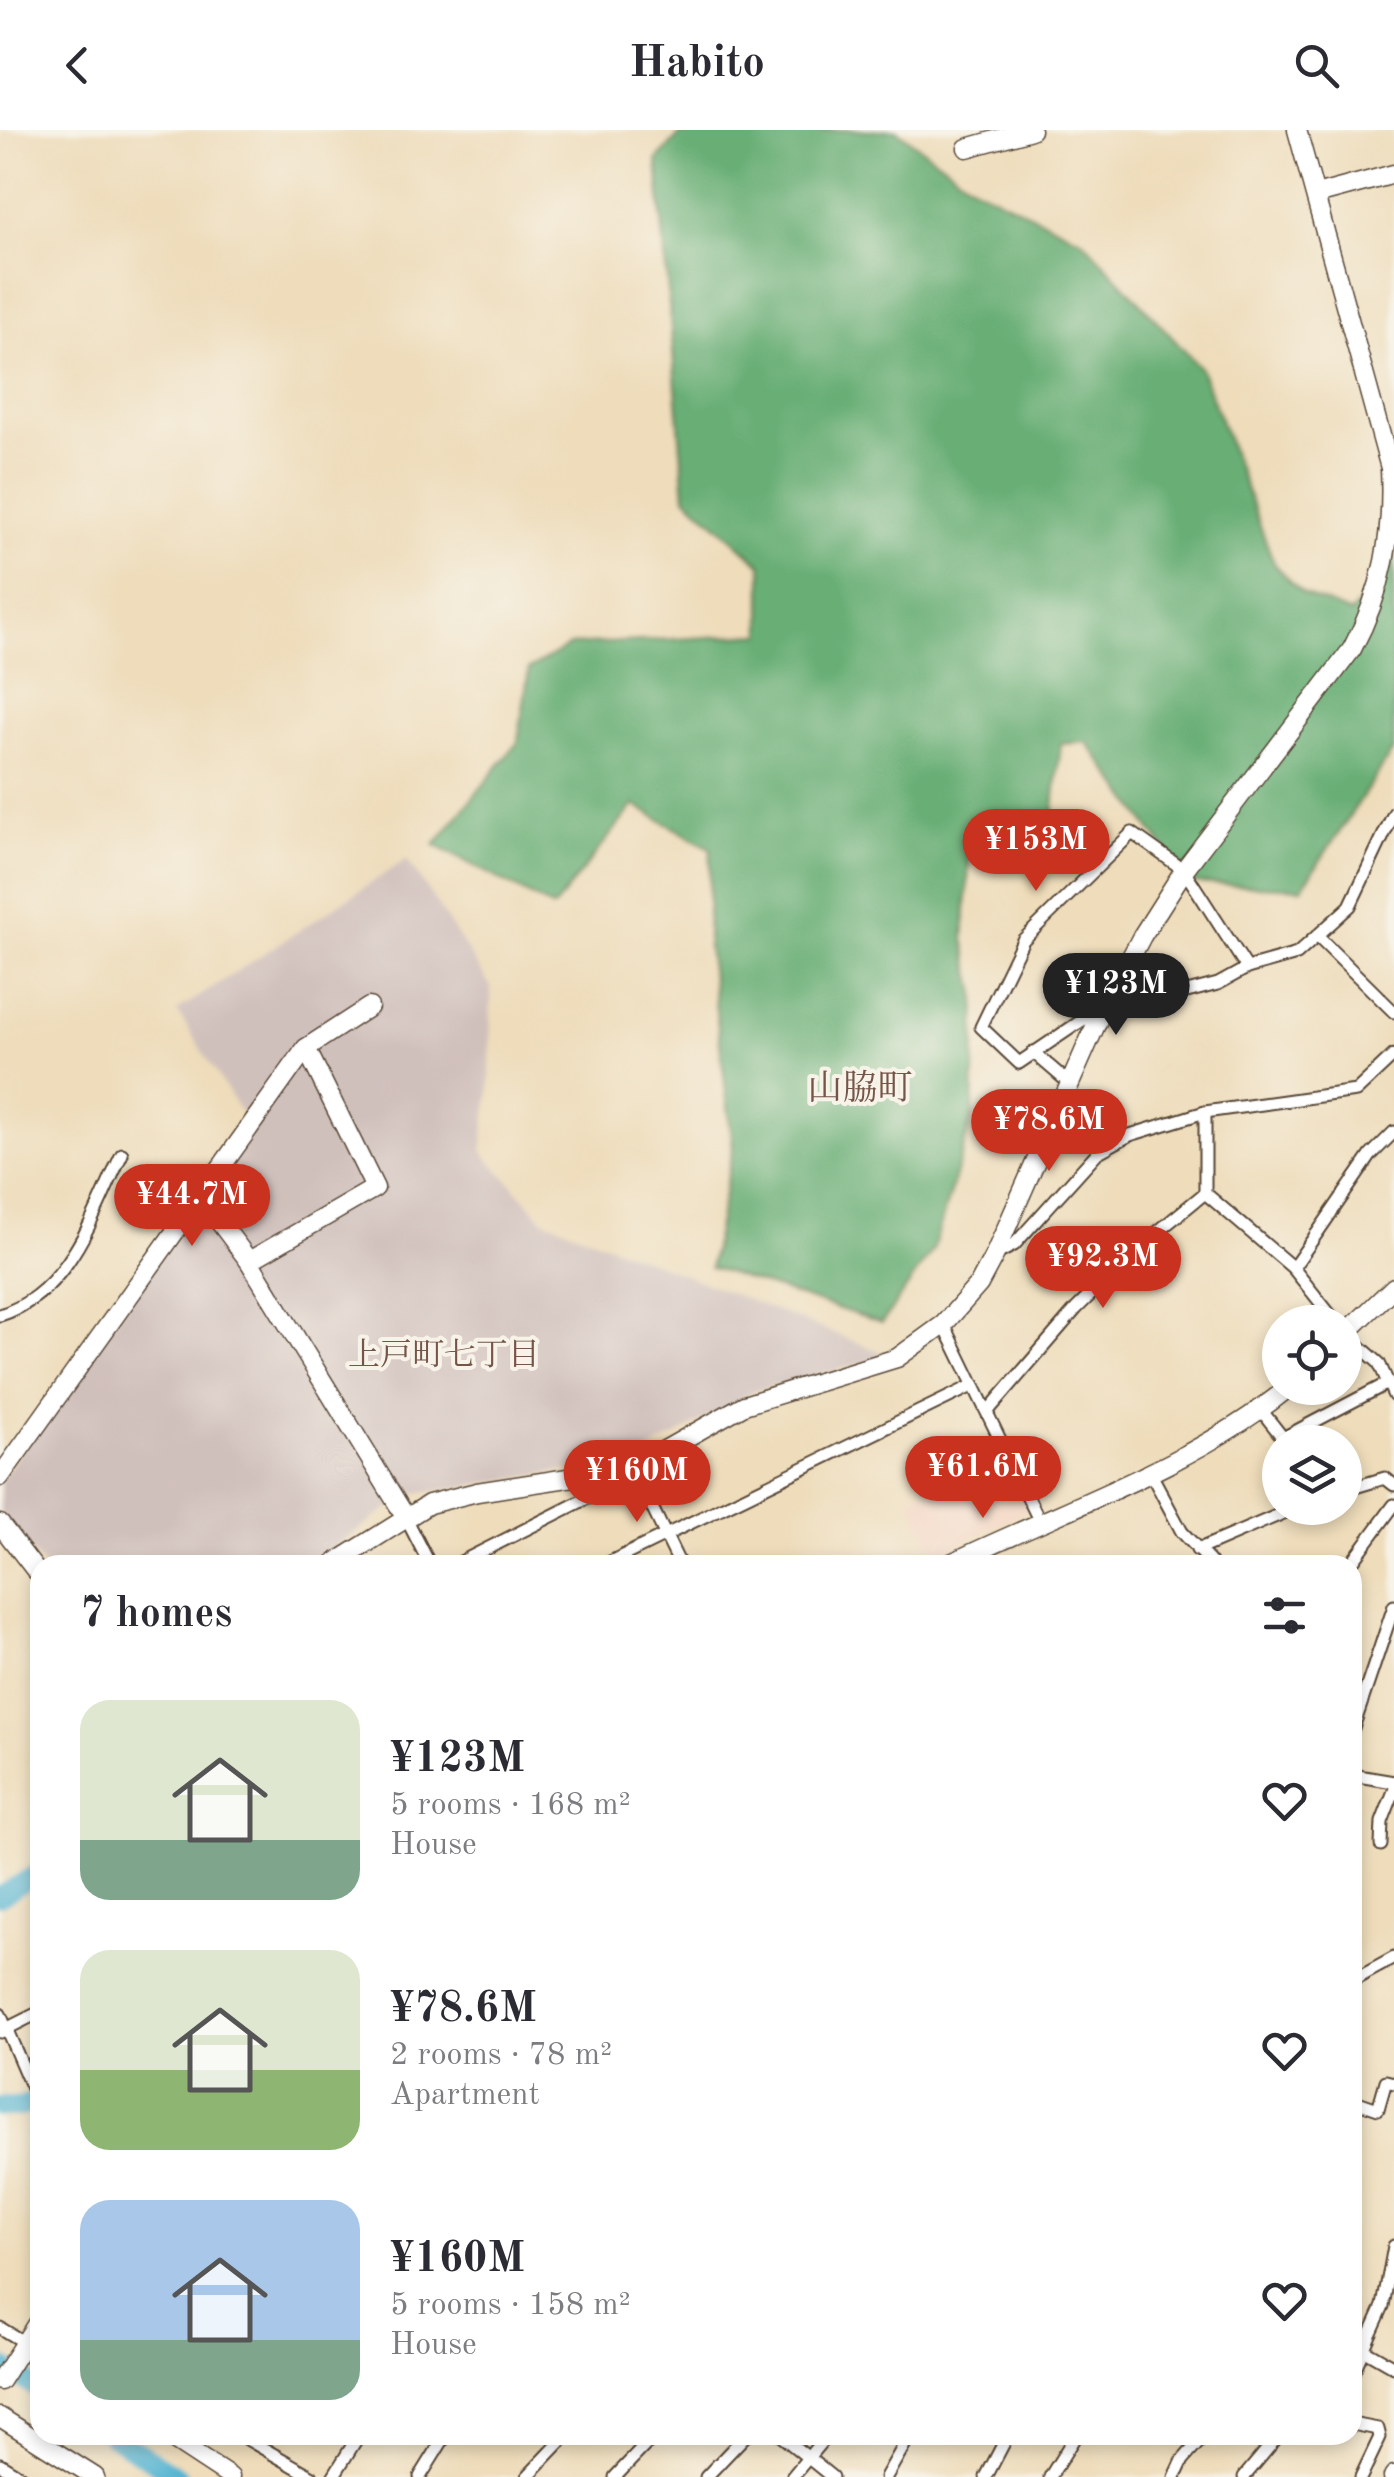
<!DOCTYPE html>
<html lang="en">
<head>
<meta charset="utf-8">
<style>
  body { margin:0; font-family:"Old Standard TT","Noto Serif JP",serif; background:#f7f7f7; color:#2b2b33; height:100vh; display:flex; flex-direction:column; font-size:38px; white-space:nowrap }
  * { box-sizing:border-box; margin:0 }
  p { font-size:32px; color:#7c7c81 }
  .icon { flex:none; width:55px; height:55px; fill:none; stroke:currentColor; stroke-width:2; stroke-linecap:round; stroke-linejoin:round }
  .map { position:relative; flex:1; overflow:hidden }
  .details { position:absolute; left:30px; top:1425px; width:1332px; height:890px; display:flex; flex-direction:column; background:#fff; border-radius:30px; box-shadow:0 5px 15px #0003 }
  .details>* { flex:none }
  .buttons { position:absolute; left:1262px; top:1175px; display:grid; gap:20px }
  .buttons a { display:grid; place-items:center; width:100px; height:100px; border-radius:50%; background:#fff; box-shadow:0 5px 15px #0003; font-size:50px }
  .price { position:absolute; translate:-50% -85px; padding:0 22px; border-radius:35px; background:#c8321e; color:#fff; font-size:32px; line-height:65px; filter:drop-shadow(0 2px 5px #0008) }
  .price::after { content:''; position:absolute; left:50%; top:60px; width:30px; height:22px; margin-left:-15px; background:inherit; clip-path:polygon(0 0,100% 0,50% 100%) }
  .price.active { background:#222; color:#fff }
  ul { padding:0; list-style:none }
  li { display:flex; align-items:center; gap:30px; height:250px; padding:0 50px }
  li span { display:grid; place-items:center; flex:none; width:280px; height:200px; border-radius:30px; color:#555 }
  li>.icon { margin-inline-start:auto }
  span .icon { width:120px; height:120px; fill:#fffc; stroke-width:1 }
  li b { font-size:42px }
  h2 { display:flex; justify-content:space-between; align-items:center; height:120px; padding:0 50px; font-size:42px }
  header { display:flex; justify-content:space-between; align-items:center; height:130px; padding:0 50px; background:#fff; font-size:45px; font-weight:800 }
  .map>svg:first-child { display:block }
  .built { fill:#f4d3c0 }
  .industrial { fill:#d0c0bc }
  .forest { fill:#68ae74; stroke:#526c49; stroke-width:2.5 }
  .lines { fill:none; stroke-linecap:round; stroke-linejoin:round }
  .river { stroke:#52b4d1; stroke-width:20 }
  .street-casing { stroke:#564535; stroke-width:15 }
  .secondary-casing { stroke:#564535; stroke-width:21 }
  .primary-casing { stroke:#564535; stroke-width:21 }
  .street { stroke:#fff; stroke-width:11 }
  .secondary { stroke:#fff; stroke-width:18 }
  .primary { stroke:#fff; stroke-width:18 }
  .labels { text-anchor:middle; stroke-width:8; stroke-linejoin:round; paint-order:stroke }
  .neighbourhood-label { font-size:32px; fill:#745548; stroke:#f7f3e8 }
  .quarter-label { font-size:35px; fill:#745548; stroke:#f7f3e8 }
</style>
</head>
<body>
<header><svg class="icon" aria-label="back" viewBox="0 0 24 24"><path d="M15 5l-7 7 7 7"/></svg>Habito<svg class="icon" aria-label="search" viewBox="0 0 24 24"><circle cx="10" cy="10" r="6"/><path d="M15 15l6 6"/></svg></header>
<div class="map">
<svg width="1394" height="2347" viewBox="0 0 1394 2347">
  <rect width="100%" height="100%" fill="#f7f3e8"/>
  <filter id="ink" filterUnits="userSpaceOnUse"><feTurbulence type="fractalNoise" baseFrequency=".01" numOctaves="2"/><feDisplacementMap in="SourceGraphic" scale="20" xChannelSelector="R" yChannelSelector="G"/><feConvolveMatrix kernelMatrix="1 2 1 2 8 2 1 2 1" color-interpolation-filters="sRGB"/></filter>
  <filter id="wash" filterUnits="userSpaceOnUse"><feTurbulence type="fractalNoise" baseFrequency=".0048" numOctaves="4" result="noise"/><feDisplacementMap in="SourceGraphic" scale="40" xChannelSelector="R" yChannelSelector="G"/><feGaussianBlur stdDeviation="2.25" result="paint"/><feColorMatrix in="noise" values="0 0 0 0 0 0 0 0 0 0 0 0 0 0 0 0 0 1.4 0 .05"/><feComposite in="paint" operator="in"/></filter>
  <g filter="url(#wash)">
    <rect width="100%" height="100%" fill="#eedcba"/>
    <!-- built -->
    <path class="built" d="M1002 1324 1029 1380 936 1426 909 1369Z"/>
    <!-- industrial -->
    <path class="industrial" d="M407 729 491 857 490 954 482 1021 543 1089 891 1226 755 1261 633 1330 408 1365 308 1435H42L0 1384V1351L252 1000 177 881Z"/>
    <!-- forest -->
    <path class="forest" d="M684 0H896L973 56 1083 110 1201 239 1275 436 1303 464 1351 483 1394 424V619L1302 758 1190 753 1087 612 1061 614 1052 693 972 691 964 809 976 864 973 985 933 1120 882 1193 710 1137 733 1017 707 808 711 719 634 675 553 778 435 715 518 612 529 539 571 515 762 504V435L685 366 657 30Z"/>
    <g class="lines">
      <!-- river -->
      <g class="river">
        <path d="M0 1766 40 1742"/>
        <path d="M0 1977H21L40 1969"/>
        <path d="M0 2235 40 2260"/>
        <path d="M111 2305 178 2347"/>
      </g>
    </g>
  </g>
  <g filter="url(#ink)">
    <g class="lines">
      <defs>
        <g id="street">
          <path d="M1317 806 1394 882"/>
          <path d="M1107 873 1140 862H1187L1218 854 1247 838 1297 824 1350 776 1394 683"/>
          <path d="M1098 890 1084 889 1019 933 981 897 1023 810 1132 703 1184 740 1247 838"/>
          <path d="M1033 922 1069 953"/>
          <path d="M1205 982V1063L1293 1138 1336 1192"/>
          <path d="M997 1124 1014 1115 1097 1023 1130 1005 1205 982 1356 961 1394 925"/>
          <path d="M1293 1138 1371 1025 1394 1002"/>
          <path d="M0 1185C70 1163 93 1084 122 1024"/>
          <path d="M944 1194 1039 1390"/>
          <path d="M1345 1203 1379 1233 1394 1266"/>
          <path d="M1261 1280 1283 1308 1388 1253"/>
          <path d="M988 1281 1076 1179 1139 1117 1205 1063"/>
          <path d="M633 1338 680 1435"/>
          <path d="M1150 1342 1182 1402 1213 1435"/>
          <path d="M1345 1360 1385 1348 1394 1355"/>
          <path d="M405 1386 430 1435"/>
          <path d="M1197 1420 1295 1378"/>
          <path d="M455 1435 635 1344"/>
          <path d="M604 1435 974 1255"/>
          <path d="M1350 1435 1394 1375"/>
          <path d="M1352 1601 1394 1476"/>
          <path d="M1352 1645 1394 1652"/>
          <path d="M1381 1715 1382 1692 1394 1661"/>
          <path d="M1352 1851 1394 1828"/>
          <path d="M0 1884 40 1977"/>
          <path d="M0 1902 40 1882"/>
          <path d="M1352 1970 1378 1979 1386 1951 1394 1953"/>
          <path d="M0 2198 25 2213"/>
          <path d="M1352 2213 1394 2237"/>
          <path d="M1352 2245 1383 2176 1394 2116"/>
          <path d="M1352 2294 1378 2299 1380 2307 1361 2347"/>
          <path d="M240 2305 313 2347"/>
          <path d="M780 2305 832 2347"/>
          <path d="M0 2334 21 2347"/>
          <path d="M333 2347 359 2305"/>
          <path d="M420 2347 446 2305"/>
          <path d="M527 2347 567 2305"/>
          <path d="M615 2347 655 2305"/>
          <path d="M706 2347 746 2305"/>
          <path d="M792 2347 827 2305"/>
          <path d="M886 2347 910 2305"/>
          <path d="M986 2347 1008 2305"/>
          <path d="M1050 2347 1076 2305"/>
          <path d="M1175 2347 1183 2330 1205 2305"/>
          <path d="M1244 2347 1279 2305"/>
        </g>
        <g id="secondary">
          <path d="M967 18 1031 0"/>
          <path d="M1316 65 1394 44"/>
          <path d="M200 1066 249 1131 405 1386"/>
          <path d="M249 1131 375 1058 306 918"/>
          <path d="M1345 1204 1394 1157"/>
          <path d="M0 1347 306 918 369 877"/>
          <path d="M0 1394 40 1446"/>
          <path d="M332 1435 429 1374 477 1362 633 1338 744 1275 897 1228 944 1194 979 1154 994 1126 1098 890 1142 806 1184 740 1352 519C1384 459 1393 405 1390 338L1297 0"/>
          <path d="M947 1435C1060 1380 1190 1338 1288 1258"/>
          <path d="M0 2251 40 2189"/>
          <path d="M0 2287 95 2347"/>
          <path d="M166 2305 230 2347"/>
        </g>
        <path id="primary" d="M1393 2347 1394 2345"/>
      </defs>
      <!-- street casing -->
      <use href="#street" class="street-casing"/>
      <!-- secondary casing -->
      <use href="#secondary" class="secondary-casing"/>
      <!-- primary casing -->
      <use href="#primary" class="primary-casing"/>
      <!-- street -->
      <use href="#street" class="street"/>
      <!-- secondary -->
      <use href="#secondary" class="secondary"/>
      <!-- primary -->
      <use href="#primary" class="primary"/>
    </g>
  </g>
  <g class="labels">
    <!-- neighbourhood labels -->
    <g class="neighbourhood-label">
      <text x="444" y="1235">上戸町七丁目</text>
    </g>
    <!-- quarter labels -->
    <g class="quarter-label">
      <text x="860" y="969">山脇町</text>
    </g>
  </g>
</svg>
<div class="buttons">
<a><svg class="icon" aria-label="locate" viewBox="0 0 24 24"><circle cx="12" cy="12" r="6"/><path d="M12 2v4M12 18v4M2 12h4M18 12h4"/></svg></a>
<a><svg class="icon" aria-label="layers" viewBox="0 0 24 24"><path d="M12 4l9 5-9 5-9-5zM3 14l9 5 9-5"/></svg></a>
</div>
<b class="price" style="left:1036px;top:764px">¥153M</b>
<b class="price active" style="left:1116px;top:908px">¥123M</b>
<b class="price" style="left:1049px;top:1044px">¥78.6M</b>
<b class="price" style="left:192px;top:1119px">¥44.7M</b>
<b class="price" style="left:1103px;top:1181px">¥92.3M</b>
<b class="price" style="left:983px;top:1391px">¥61.6M</b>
<b class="price" style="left:637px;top:1395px">¥160M</b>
<section class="details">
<h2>7 homes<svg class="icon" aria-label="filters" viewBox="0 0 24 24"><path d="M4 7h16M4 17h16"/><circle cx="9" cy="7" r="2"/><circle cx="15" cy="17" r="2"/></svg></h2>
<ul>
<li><span style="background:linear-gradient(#dfe7d0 70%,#7fa58c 0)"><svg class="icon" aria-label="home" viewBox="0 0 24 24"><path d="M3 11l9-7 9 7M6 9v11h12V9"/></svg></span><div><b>¥123M</b><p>5 rooms · 168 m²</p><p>House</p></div><svg class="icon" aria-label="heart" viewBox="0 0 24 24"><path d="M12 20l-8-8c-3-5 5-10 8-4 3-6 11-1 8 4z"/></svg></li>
<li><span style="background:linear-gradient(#dfe7d0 60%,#8fb573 0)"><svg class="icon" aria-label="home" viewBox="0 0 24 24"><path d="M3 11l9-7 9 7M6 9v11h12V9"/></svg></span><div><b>¥78.6M</b><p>2 rooms · 78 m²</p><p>Apartment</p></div><svg class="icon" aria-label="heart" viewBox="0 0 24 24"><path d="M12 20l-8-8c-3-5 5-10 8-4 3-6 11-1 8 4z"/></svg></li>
<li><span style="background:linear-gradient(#a9c7e8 70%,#7fa58c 0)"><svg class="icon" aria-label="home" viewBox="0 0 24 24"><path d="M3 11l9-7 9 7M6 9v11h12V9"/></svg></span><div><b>¥160M</b><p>5 rooms · 158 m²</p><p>House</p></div><svg class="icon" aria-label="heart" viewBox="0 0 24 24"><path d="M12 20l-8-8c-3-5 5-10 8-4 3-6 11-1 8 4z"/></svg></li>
</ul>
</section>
</div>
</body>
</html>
